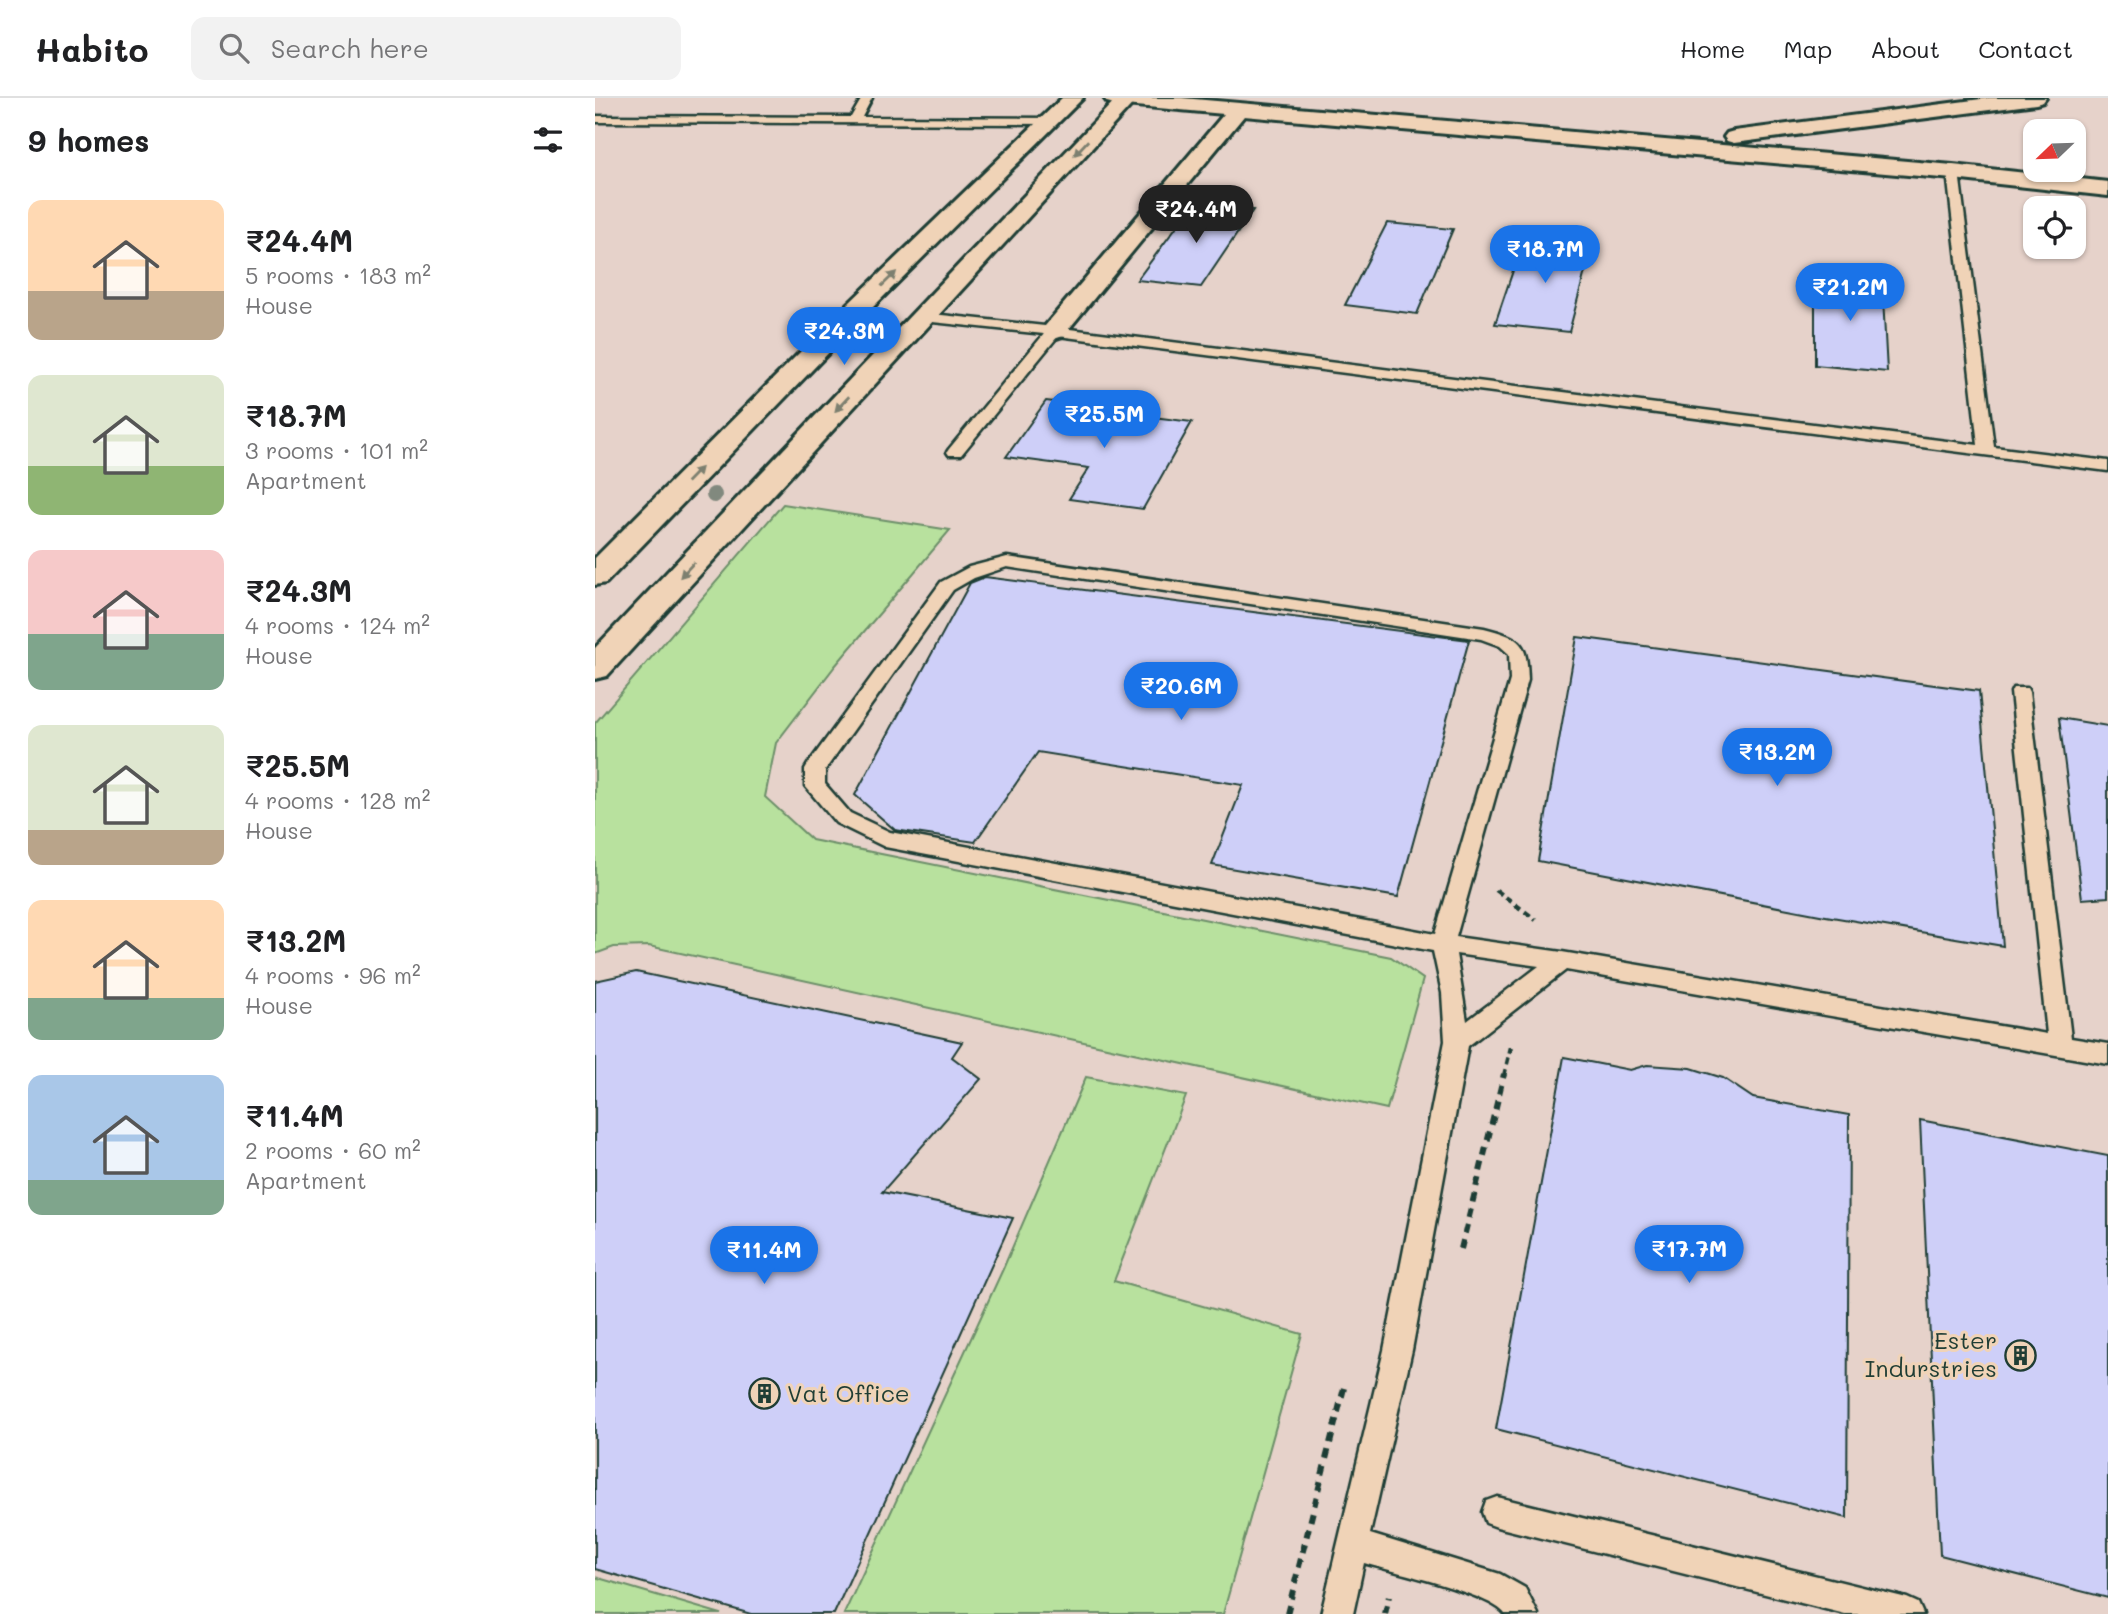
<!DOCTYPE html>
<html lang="en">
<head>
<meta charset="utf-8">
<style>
  body { margin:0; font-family:Mali,sans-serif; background:#f2f2f2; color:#202124; height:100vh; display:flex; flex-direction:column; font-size:26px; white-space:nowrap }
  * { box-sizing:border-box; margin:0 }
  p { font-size:23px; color:#757577 }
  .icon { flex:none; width:38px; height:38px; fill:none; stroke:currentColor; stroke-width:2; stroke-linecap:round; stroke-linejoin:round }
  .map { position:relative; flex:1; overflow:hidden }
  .panel { display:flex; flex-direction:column; background:#fff; width:595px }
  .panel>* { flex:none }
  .needle { width:46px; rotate:247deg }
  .fabs { position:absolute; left:1428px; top:21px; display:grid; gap:14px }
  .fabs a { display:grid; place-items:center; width:63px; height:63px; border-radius:14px; background:#fff; box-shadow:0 2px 5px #0004; font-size:35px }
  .price { position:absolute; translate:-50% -60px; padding:0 16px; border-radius:24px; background:#1a73e8; color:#fff; font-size:23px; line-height:46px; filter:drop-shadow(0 2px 4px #0008) }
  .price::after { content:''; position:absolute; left:50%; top:42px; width:21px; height:16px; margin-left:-10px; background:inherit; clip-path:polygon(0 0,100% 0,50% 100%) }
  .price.on { background:#222; color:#fff }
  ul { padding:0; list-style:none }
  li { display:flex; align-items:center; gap:21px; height:175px; padding:0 28px }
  li span { display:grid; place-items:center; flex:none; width:196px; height:140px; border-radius:14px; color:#555 }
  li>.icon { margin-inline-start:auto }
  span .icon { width:84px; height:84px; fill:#fffc; stroke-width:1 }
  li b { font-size:30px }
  h2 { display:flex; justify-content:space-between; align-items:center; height:84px; padding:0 28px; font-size:30px }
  header { display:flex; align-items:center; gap:42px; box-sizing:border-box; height:98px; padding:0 35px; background:#fff; border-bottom:2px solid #e0e0e0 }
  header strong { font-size:33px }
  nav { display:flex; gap:38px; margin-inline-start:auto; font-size:24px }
  .search { width:490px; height:63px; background:#f2f2f2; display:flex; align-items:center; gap:18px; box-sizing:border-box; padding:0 24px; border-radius:14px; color:#757577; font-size:26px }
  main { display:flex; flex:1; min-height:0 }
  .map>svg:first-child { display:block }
  .green { fill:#b8e19e; stroke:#6c8f69; stroke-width:2 }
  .building { fill:#cecff8; stroke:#1f3d34; stroke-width:2 }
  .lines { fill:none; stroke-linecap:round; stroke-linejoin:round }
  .service-casing { stroke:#1f3d34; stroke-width:5 }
  .minor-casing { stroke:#1f3d34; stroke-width:6 }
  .secondary-casing { stroke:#1f3d34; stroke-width:6 }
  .path-far1 { stroke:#1f3d34; stroke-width:4.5; stroke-dasharray:7 5; stroke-linecap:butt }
  .path { stroke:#1f3d34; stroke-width:6; stroke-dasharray:9 7; stroke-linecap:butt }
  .service { fill:#f0d3b7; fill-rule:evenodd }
  .minor { fill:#f0d3b7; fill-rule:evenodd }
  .secondary { fill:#f0d3b7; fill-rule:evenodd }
  .tree { fill:#81897e }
  .oneway { fill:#7d806f }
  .labels { text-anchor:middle; stroke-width:6; stroke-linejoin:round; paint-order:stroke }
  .near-poi-label { font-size:24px; fill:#1f3d34; stroke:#f0d3b7; text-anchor:end }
</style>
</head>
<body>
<header>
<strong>Habito</strong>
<div class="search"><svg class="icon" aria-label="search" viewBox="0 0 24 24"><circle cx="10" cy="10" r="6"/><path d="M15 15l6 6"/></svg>Search here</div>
<nav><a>Home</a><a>Map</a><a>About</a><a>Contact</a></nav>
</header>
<main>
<section class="panel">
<h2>9 homes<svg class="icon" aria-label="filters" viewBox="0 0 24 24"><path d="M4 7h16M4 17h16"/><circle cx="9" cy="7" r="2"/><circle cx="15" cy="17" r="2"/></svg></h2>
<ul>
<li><span style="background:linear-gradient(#ffd9b3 65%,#b9a48a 0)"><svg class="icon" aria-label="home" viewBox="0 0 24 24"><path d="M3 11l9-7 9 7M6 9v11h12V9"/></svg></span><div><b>₹24.4M</b><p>5 rooms · 183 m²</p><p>House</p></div></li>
<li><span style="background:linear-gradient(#dfe7d0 65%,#8fb573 0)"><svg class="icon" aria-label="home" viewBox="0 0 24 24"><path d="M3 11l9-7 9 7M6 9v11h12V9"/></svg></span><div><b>₹18.7M</b><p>3 rooms · 101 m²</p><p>Apartment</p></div></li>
<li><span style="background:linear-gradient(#f6c9c9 60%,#7fa58c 0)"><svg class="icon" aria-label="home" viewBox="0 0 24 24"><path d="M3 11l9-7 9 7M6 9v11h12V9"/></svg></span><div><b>₹24.3M</b><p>4 rooms · 124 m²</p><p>House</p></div></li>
<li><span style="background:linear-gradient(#dfe7d0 75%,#b9a48a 0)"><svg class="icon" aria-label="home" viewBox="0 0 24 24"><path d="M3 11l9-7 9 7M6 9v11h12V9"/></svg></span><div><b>₹25.5M</b><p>4 rooms · 128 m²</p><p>House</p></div></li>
<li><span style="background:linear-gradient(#ffd9b3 70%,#7fa58c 0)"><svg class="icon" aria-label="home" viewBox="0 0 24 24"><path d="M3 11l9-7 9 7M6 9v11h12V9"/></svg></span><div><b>₹13.2M</b><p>4 rooms · 96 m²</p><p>House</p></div></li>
<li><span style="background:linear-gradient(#a9c7e8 75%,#7fa58c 0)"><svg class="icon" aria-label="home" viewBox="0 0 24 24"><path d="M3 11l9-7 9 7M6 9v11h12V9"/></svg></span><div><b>₹11.4M</b><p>2 rooms · 60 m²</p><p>Apartment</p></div></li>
</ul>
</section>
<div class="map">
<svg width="1513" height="1516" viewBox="0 0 1513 1516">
  <rect width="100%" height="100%" fill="#e6d2ca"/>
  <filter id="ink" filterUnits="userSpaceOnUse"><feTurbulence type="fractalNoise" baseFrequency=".0143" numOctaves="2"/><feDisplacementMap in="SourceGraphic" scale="14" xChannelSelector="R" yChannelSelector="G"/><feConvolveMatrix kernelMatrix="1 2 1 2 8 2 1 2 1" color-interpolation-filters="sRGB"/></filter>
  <g filter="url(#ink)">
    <!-- green -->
    <g class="green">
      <path d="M188 406 355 432 240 568 181 645 170 699 217 742 796 859 828 881 792 1011 54 848 19 849 0 856V625Z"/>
      <path d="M491 979 591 998 519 1183 707 1236 628 1516H249L408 1171Z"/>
      <path d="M0 1479 126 1516H0Z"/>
    </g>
    <!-- building -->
    <g class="building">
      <path d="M599 105 658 112 606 189 542 182Z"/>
      <path d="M792 125 858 131 822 216 750 207Z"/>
      <path d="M929 140 997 147 974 234 900 226Z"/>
      <path d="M1220 174 1287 181 1292 274 1220 267Z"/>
      <path d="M451 303 522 312 520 314 597 324 548 411 474 401 494 370 411 359Z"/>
      <path d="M390 479 874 542 803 799 617 767 648 687 443 654 380 744 300 732 260 697 375 485Z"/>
      <path d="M982 539 1384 593 1408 848 1225 817 943 763Z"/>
      <path d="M1464 620 1513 628V799L1487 801Z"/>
      <path d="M41 874 367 944 357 959 386 981 287 1094 418 1120 239 1516H156L0 1471V883Z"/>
      <path d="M969 959 1035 972 1052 967 1096 970 1128 980 1158 1000 1254 1017 1252 1420 901 1331Z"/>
      <path d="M1325 1022 1513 1058V1500L1345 1457Z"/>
    </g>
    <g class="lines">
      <defs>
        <g id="service">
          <path d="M267 0H277L267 19 455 20 461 23 455 26 0 24V18L256 19Z"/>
          <path d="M1358 70 1364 74 1399 349 1513 363V373L463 238 366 357H354L352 354 354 351 449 236 328 223 321 219 328 215 459 229 1383 347 1352 74Z"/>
          <path d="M412 459 889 530C927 540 932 544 933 582L861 839 967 854 1452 936 1416 594 1418 590H1432L1434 594 1476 940 1513 946V966L971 872 873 948 817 1252 775 1436 905 1476 930 1490 943 1516H910C897 1496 796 1473 769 1465L758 1516H726L789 1252 850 943 847 895 838 853 290 749 241 725 210 688V671L213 666 346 484 374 469ZM412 469 886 541 905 548 914 556 915 582 840 836 295 734 255 715 230 686V672L358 492 379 480ZM861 856 944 868 872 923Z"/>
          <path d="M902 1399 1312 1500 1323 1505 1328 1516H1250L902 1429 891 1425 887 1414 891 1403Z"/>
        </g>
        <g id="minor">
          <path d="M509 0H587L1358 67 1513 84V98L1358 81 649 18 468 238 459 241 450 238 446 233 450 228 629 16 519 6 512 4Z"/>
          <path d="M1394 0H1451L1448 4 1441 6 1139 45 1132 43 1129 39 1132 35 1139 33Z"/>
        </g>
        <g id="secondary">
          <path d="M467 0H488L271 216 11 485 0 487V460L253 206Z"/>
          <path d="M522 0H543L12 578 0 581V550Z"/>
        </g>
      </defs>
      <!-- service casing -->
      <use href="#service" class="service-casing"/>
      <!-- minor casing -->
      <use href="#minor" class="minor-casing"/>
      <!-- secondary casing -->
      <use href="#secondary" class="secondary-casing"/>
      <!-- path-far1 -->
      <g class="path-far1">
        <path d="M901 792 941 822"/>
        <path d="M909 978 916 949"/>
      </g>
      <!-- path -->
      <g class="path">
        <path d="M866 1151 909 976"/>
        <path d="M692 1516 750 1286"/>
        <path d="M790 1516 794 1498"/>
      </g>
      <!-- service -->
      <use href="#service" class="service"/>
      <!-- minor -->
      <use href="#minor" class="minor"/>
      <!-- secondary -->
      <use href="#secondary" class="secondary"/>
    </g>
    <!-- trees -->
    <circle class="tree" cx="119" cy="397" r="8"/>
    <!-- one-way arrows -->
    <defs><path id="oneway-solid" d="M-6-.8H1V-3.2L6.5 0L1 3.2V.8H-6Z" transform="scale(1.75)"/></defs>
    <g class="oneway">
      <use href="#oneway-solid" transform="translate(486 50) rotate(133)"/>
      <use href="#oneway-solid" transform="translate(294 181) rotate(-44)"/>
      <use href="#oneway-solid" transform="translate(247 306) rotate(133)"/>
      <use href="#oneway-solid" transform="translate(99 377) rotate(-46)"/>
      <use href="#oneway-solid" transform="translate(92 472) rotate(133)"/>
    </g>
  </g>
  <!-- icons -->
  <defs>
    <symbol id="building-ring" viewBox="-11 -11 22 22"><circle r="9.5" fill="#f0d3b7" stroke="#1f3d34" stroke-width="1.5"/><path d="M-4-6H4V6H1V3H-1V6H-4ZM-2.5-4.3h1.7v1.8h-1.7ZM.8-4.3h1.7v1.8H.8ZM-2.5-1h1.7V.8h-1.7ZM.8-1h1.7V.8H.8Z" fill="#1f3d34"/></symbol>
  </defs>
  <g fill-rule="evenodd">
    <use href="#building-ring" x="1408" y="1240" width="35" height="35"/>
    <use href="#building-ring" x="152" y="1278" width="35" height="35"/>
  </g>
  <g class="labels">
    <!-- near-poi labels -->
    <g class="near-poi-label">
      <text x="1402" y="1251">Ester<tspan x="1402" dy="28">Indurstries</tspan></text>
      <text x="192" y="1304" text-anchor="start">Vat Office</text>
    </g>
  </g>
</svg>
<div class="fabs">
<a><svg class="needle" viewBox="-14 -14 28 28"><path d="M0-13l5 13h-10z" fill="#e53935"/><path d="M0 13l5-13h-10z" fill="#757577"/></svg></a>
<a><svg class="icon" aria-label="locate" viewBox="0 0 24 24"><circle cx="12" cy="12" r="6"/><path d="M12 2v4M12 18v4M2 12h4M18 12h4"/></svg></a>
</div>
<b class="price on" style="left:601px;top:147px">₹24.4M</b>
<b class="price" style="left:950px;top:187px">₹18.7M</b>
<b class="price" style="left:1255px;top:225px">₹21.2M</b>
<b class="price" style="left:249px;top:269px">₹24.3M</b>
<b class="price" style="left:509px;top:352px">₹25.5M</b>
<b class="price" style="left:586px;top:624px">₹20.6M</b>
<b class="price" style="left:1182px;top:690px">₹13.2M</b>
<b class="price" style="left:1094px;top:1187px">₹17.7M</b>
<b class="price" style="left:169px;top:1188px">₹11.4M</b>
</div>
</main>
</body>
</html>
